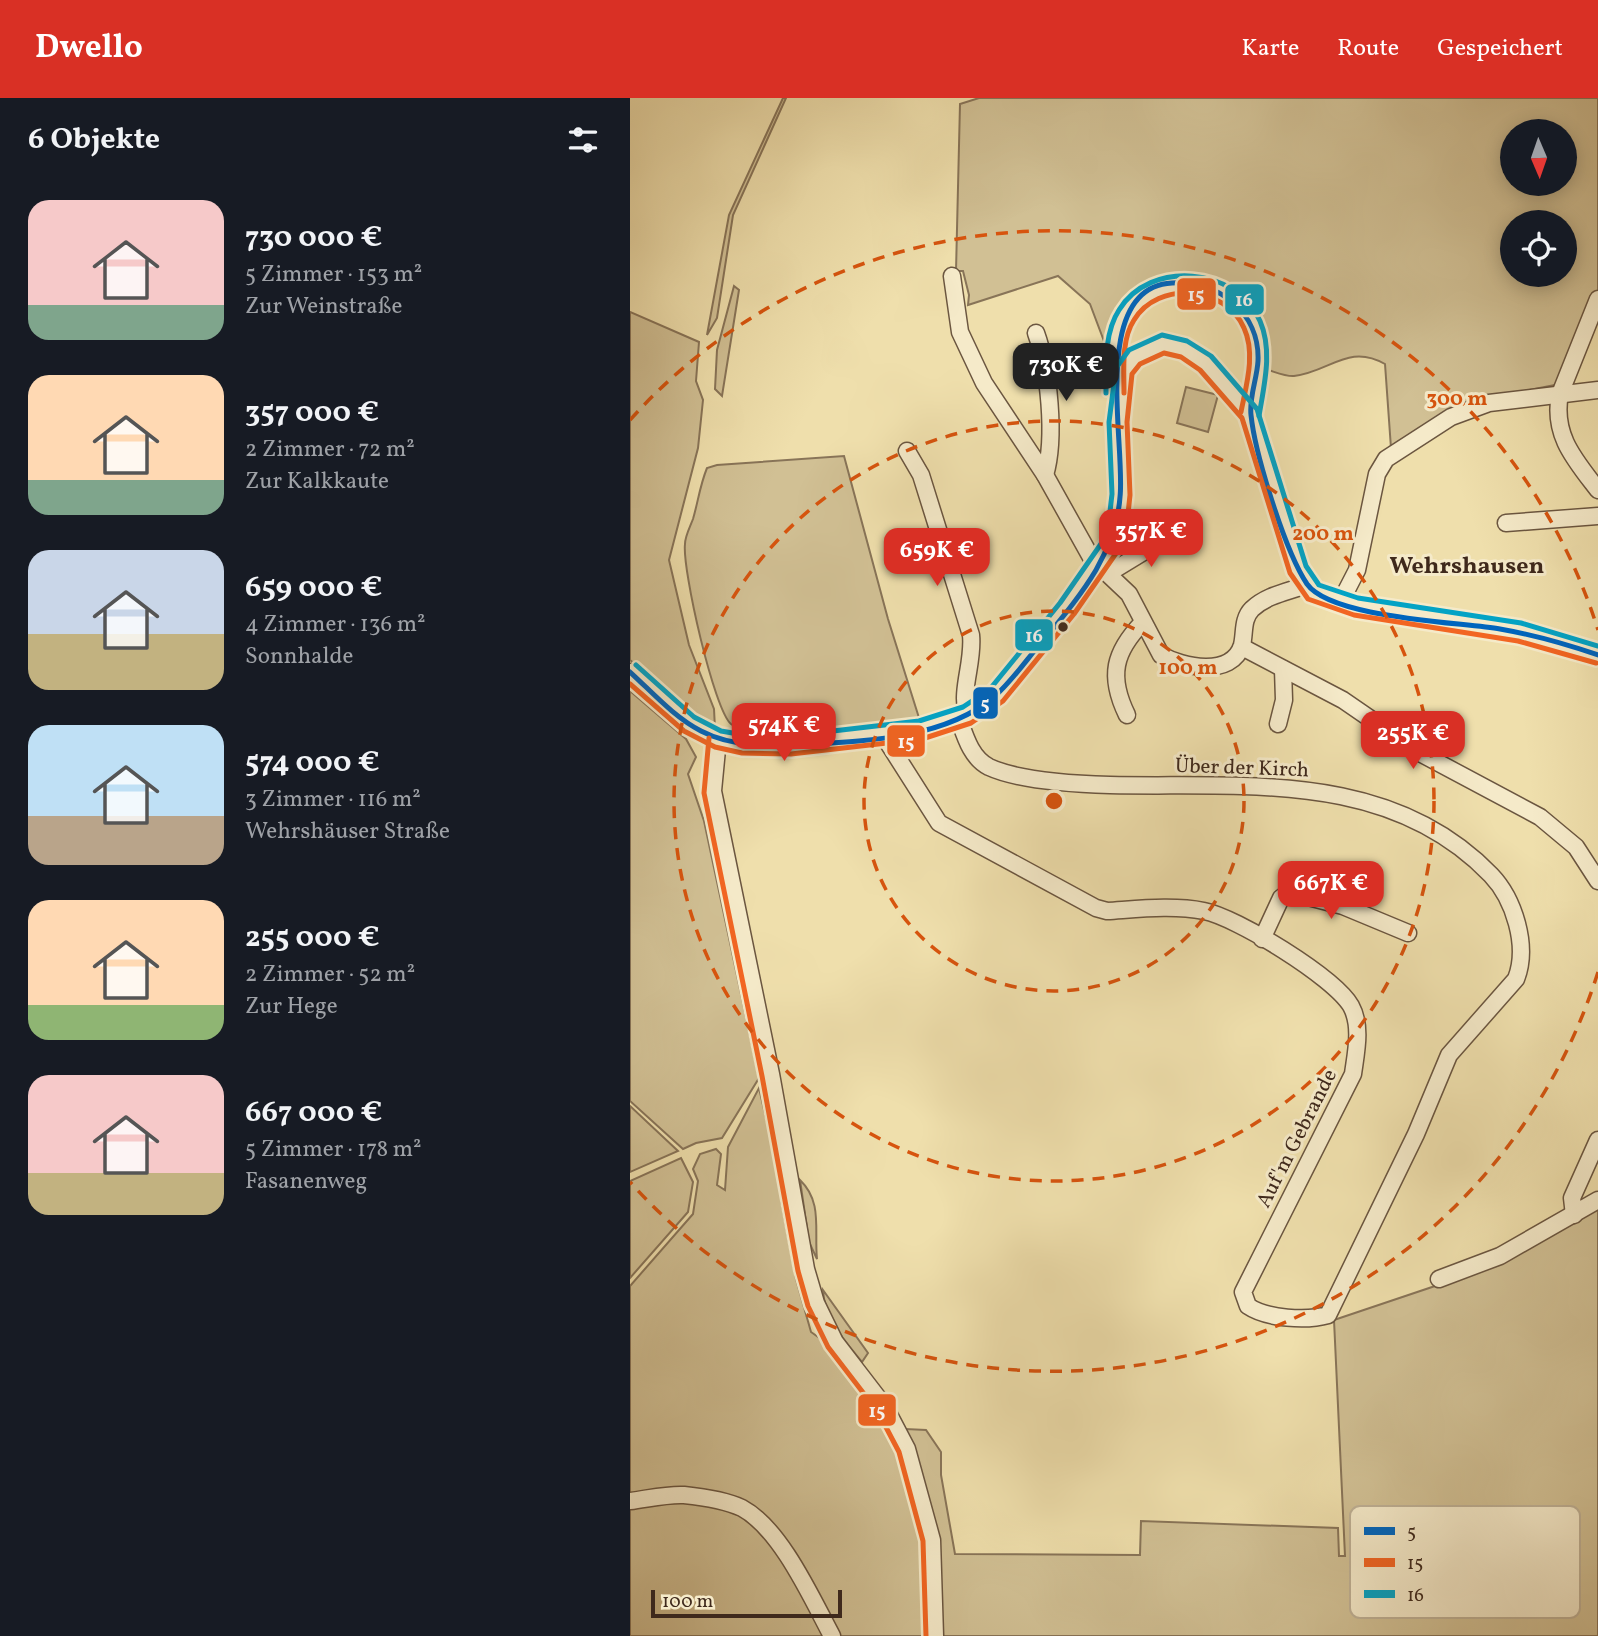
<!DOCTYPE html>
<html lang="de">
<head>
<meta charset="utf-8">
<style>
  body { margin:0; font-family:Vollkorn,serif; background:#20242c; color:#f1f3f6; height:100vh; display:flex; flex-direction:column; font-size:26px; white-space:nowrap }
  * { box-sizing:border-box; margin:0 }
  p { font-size:23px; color:#9ea1a6 }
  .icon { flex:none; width:38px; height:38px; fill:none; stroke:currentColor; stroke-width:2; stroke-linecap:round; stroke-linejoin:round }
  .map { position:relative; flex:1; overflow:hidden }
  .sheet { display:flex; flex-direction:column; background:#171b24; width:630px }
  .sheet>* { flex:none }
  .needle { width:46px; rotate:178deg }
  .buttons { position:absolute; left:870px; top:21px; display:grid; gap:14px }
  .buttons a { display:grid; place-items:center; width:77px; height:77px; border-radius:50%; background:#171b24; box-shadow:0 4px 18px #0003; font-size:35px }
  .scale { position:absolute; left:21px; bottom:18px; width:191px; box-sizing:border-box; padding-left:7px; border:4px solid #3f291c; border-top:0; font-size:19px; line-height:24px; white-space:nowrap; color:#3f291c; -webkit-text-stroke:5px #f5eac9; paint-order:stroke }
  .price { position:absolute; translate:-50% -60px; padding:0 16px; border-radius:14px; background:#d93025; color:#fff; font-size:23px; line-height:46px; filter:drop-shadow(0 2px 4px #0008) }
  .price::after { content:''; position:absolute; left:50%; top:42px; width:21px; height:16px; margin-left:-10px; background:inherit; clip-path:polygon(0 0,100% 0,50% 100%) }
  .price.active { background:#222; color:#fff }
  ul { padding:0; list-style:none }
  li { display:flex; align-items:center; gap:21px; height:175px; padding:0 28px }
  li span { display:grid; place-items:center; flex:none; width:196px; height:140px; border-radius:21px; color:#555 }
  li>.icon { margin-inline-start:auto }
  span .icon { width:84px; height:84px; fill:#fffc; stroke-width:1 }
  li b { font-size:30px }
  h2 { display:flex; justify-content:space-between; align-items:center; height:84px; padding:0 28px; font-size:30px }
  header { display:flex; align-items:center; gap:42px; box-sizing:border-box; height:98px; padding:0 35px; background:#d93025; color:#fff }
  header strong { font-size:33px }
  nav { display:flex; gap:38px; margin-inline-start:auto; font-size:24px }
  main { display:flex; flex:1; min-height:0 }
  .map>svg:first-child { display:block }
  .green { fill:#d1c094; stroke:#887458; stroke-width:2; fill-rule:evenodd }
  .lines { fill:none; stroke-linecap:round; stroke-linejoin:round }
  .minor-casing { stroke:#6b5640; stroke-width:19 }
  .minor { stroke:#f5eac9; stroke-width:16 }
  .bus-1-casing { stroke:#f5eac9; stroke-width:10 }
  .bus-2-casing { stroke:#f5eac9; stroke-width:10 }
  .bus-3-casing { stroke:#f5eac9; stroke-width:10 }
  .bus-1 { stroke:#0065bd; stroke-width:5 }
  .bus-2 { stroke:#f26522; stroke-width:5 }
  .bus-3 { stroke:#03a3c5; stroke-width:5 }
  .ring { fill:none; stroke:#d7540e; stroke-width:3.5; stroke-dasharray:12 9 }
  .bus-dot { fill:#3f291c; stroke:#f5eac9; stroke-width:2.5 }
  .labels { text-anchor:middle; stroke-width:6; stroke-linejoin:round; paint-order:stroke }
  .street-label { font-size:21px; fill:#3f291c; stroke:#f5eac9 }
  .quarter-label { font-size:24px; font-weight:bold; fill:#3f291c; stroke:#f5eac9 }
  .key { fill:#f5eac9; stroke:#beb095; stroke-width:2 }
  .key-label { font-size:19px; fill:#3f291c }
  .centre { fill:#d7540e; stroke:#f5eac9; stroke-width:3.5 }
  .ring-label { font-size:21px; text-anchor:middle; font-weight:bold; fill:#d7540e; stroke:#f5eac9; stroke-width:6; stroke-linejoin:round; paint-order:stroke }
  .line-badge { stroke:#f5eac9; stroke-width:2.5 }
  .badge-label { font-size:19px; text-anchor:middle; font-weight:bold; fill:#fff }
</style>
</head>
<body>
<header>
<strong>Dwello</strong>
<nav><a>Karte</a><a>Route</a><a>Gespeichert</a></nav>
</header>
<main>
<section class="sheet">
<h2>6 Objekte<svg class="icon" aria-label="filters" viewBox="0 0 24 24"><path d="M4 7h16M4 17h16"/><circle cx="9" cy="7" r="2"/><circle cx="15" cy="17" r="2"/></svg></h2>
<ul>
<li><span style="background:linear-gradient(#f6c9c9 75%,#7fa58c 0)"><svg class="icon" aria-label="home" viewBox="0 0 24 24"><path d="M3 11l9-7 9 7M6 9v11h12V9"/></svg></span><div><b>730 000 €</b><p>5 Zimmer · 153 m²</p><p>Zur Weinstraße</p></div></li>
<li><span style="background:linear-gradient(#ffd9b3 75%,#7fa58c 0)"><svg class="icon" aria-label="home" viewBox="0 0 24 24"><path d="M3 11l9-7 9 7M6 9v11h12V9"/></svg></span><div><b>357 000 €</b><p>2 Zimmer · 72 m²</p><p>Zur Kalkkaute</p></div></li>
<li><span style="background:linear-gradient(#c9d6e8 60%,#c2b280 0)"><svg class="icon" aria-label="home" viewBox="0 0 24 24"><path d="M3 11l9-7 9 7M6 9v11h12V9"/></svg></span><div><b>659 000 €</b><p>4 Zimmer · 136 m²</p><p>Sonnhalde</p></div></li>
<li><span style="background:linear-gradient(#bfe0f5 65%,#b9a48a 0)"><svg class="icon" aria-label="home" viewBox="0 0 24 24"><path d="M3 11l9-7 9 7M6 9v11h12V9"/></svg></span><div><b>574 000 €</b><p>3 Zimmer · 116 m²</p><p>Wehrshäuser Straße</p></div></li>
<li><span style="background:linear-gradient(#ffd9b3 75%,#8fb573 0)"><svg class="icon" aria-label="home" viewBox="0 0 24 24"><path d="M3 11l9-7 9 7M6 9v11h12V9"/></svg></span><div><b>255 000 €</b><p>2 Zimmer · 52 m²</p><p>Zur Hege</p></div></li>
<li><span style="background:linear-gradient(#f6c9c9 70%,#c2b280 0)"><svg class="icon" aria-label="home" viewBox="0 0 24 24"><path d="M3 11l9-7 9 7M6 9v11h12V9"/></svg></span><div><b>667 000 €</b><p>5 Zimmer · 178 m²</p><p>Fasanenweg</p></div></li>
</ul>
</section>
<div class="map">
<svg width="968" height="1538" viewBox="0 0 968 1538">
  <rect width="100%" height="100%" fill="#efdfac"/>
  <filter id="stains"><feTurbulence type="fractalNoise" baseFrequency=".00286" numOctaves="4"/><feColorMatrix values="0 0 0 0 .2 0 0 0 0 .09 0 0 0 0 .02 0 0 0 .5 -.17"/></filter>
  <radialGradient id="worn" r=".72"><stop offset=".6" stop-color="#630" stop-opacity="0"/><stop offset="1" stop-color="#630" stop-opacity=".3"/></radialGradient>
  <!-- green -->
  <g class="green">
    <path d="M153 0H156L103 117 87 220 77 237 99 117Z"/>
    <path d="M349 0H968V196L930 286 864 299 761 350 755 266C718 245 700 274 664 278 655 279 641 272 631 270L626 221C598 206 547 167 517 188L480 259 460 206 428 178 338 207 339 197 333 173H326L330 6ZM882 33H934V86H882ZM882 124H934V177H882Z"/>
    <path d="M104 188 109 192 92 298 85 291 87 252Z"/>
    <path d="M0 214 69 244 66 283 73 302 68 350 39 462 59 547 84 611 85 631 59 617 0 562Z"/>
    <path d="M556 289 588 297 578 334 547 325Z"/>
    <path d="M214 358 258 521 290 623C256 633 129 647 101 626 84 612 52 471 55 446 55 438 60 429 63 421 68 404 70 387 77 370L87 367Z"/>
    <path d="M0 593 56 641 66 659 58 676 74 723 129 980 92 1040 66 1045 53 1051 0 1003Z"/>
    <path d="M129 990 140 1037 144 1035C148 1053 160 1085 151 1102L166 1181 181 1234 195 1244 210 1263 245 1312 269 1356 292 1426 297 1538H205C181 1490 153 1416 97 1400L92 1406C145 1426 174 1490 198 1538H0V1188L63 1116 68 1083 63 1071 70 1056 86 1051 91 1056 87 1087 95 1092 98 1049Z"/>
    <path d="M0 1008 48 1053 0 1074Z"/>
    <path d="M51 1060 63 1084 58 1114 0 1180V1083Z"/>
    <path d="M170 1082C193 1104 184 1132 187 1161L179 1144Z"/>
    <path d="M968 1105V1538H311L310 1456 297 1395 276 1331 296 1332 311 1354V1377L325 1456 510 1457 511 1423 708 1430 709 1458H715L704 1222 811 1186Z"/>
    <path d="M193 1192 238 1255 232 1264C215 1243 194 1220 193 1192Z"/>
  </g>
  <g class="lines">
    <defs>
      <g id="minor">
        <path d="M322 178 330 234 354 285 415 377 462 461 499 496 531 557C552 569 602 580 612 547 615 535 612 521 622 511 637 497 657 494 676 487"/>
        <path d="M968 201 930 296C922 337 945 362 968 392"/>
        <path d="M406 235C419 271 426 340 415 377"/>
        <path d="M485 286C485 265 486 231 498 213 532 167 612 182 625 237 632 263 624 290 620 316"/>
        <path d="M277 353 291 377 341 537C344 564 330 591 337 617"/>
        <path d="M876 425 968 418"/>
        <path d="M479 475 543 436"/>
        <path d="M710 505 727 472 747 376 756 361 821 319 859 305 968 292"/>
        <path d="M612 549 713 602 790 655 910 719 946 749 968 783"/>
        <path d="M0 574 59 626 88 641 113 646 160 647 291 632 337 617 366 597 437 510 481 447 487 433 491 396 488 324 494 273 504 259 533 246 554 251 576 265 620 316 668 472 683 494 726 509 890 534 968 557"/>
        <path d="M497 617C478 578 484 554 513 524"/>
        <path d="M648 626 654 602 653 571"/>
        <path d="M253 637 309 725 466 810 477 813C509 811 543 807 574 813 606 819 704 879 721 908 732 928 726 954 723 976L613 1194 618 1208C637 1221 677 1223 698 1217L786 1036 819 957 886 881C899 848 884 801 861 777 759 671 613 690 480 687 446 686 389 683 359 669 341 660 335 638 329 621"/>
        <path d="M88 641 83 693 141 976 176 1171 186 1205 205 1244 255 1309 277 1351 302 1442 305 1538"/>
        <path d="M632 841 651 800 659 794 713 808 778 835"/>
        <path d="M944 1117 942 1100 968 1042"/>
        <path d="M809 1181 870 1158 968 1102"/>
        <path d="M0 1403C17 1401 37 1396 54 1397 73 1399 95 1402 112 1410 151 1431 182 1501 202 1538"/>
      </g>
    </defs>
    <!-- minor casing -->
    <use href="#minor" class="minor-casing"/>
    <!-- minor -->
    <use href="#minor" class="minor"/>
    <defs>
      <path id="bus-1" d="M0 574C23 595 44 619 71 633 103 650 144 648 178 646 239 643 315 640 364 599 381 584 395 564 410 546 430 523 450 499 466 472 479 449 488 426 490 399 496 348 459 189 542 185 589 182 630 215 628 263 627 281 619 299 621 317 625 356 655 453 677 486 701 520 828 524 870 531 904 537 936 546 968 557"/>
      <g id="bus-2">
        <path d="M494 295C494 272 491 242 504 222 528 182 596 188 614 230 626 256 616 288 611 314"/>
        <path d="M0 586 54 633 85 649 112 655 161 656 292 641 341 625 373 603 444 516 489 451 496 435 500 397 497 324 502 276 510 266 534 255 551 259 570 272 612 320 660 475 678 501 724 517 888 543 966 565"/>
        <path d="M79 640 74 695 132 978 168 1173 178 1208 198 1249 248 1314 269 1354 293 1443 296 1538"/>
      </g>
      <g id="bus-3">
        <path d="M476 295C476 268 474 235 489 212 520 161 607 169 630 223 643 253 634 287 629 318"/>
        <path d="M6 567 64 619 91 633 114 637 160 638 289 623 333 609 360 591 430 505 473 443 478 431 482 396 479 324 486 270 499 252 532 237 557 243 581 258 627 311 676 468 689 487 728 500 891 525 968 548"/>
      </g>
    </defs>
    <!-- bus-1 casing -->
    <use href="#bus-1" class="bus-1-casing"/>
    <!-- bus-2 casing -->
    <use href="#bus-2" class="bus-2-casing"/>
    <!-- bus-3 casing -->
    <use href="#bus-3" class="bus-3-casing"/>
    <!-- bus-1 -->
    <use href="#bus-1" class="bus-1"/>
    <!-- bus-2 -->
    <use href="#bus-2" class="bus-2"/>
    <!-- bus-3 -->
    <use href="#bus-3" class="bus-3"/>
  </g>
  <!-- distance rings -->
  <g class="ring">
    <circle cx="424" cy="703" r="190"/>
    <circle cx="424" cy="703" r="380"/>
    <path d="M968 874A570 570 0 0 1 0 1084M0 322A570 570 0 0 1 968 532"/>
  </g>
  <!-- markers -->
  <circle class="bus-dot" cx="433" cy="529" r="6"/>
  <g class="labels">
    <!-- street labels -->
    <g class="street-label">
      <text transform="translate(612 669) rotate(2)" y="7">Über der Kirch</text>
      <text transform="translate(666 1040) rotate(-63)" y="7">Auf'm Gebrande</text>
    </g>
    <!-- quarter labels -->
    <g class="quarter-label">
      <text x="837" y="475">Wehrshausen</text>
    </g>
  </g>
  <!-- legend -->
  <rect x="720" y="1408" width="230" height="112" rx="10" class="key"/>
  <rect x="734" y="1429" width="31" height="8" fill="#0065bd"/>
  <rect x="734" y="1460" width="31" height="9" fill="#f26522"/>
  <rect x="734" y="1492" width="31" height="8" fill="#03a3c5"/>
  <g class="key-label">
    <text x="777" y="1440">5</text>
    <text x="777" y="1471">15</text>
    <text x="777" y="1503">16</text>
  </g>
  <circle cx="424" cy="703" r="10" class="centre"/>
  <g class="ring-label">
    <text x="827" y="307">300 m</text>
    <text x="693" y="442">200 m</text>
    <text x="558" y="576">100 m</text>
  </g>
  <g class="line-badge">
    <rect x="546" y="179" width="41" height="34" rx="7" fill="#f26522"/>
    <rect x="594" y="185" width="41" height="33" rx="7" fill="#03a3c5"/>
    <rect x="384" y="520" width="40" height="34" rx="7" fill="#03a3c5"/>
    <rect x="342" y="588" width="27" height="34" rx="7" fill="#0065bd"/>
    <rect x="256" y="626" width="40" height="34" rx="7" fill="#f26522"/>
    <rect x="227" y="1295" width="40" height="34" rx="7" fill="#f26522"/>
  </g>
  <g class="badge-label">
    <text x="566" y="203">15</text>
    <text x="614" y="208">16</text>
    <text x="404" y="544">16</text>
    <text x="355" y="612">5</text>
    <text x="276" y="650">15</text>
    <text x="247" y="1319">15</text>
  </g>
  <rect width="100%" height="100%" filter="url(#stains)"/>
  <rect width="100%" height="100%" fill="url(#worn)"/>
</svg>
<div class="buttons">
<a><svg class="needle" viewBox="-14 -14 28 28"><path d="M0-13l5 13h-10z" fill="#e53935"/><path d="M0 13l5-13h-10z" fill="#9ea1a6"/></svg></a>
<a><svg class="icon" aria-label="locate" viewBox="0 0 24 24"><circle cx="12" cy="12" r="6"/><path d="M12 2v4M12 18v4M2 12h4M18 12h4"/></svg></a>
</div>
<div class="scale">100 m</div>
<b class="price active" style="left:436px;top:305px">730K €</b>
<b class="price" style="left:521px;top:471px">357K €</b>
<b class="price" style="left:307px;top:490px">659K €</b>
<b class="price" style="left:154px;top:665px">574K €</b>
<b class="price" style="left:783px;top:673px">255K €</b>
<b class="price" style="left:701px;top:823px">667K €</b>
</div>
</main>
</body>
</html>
